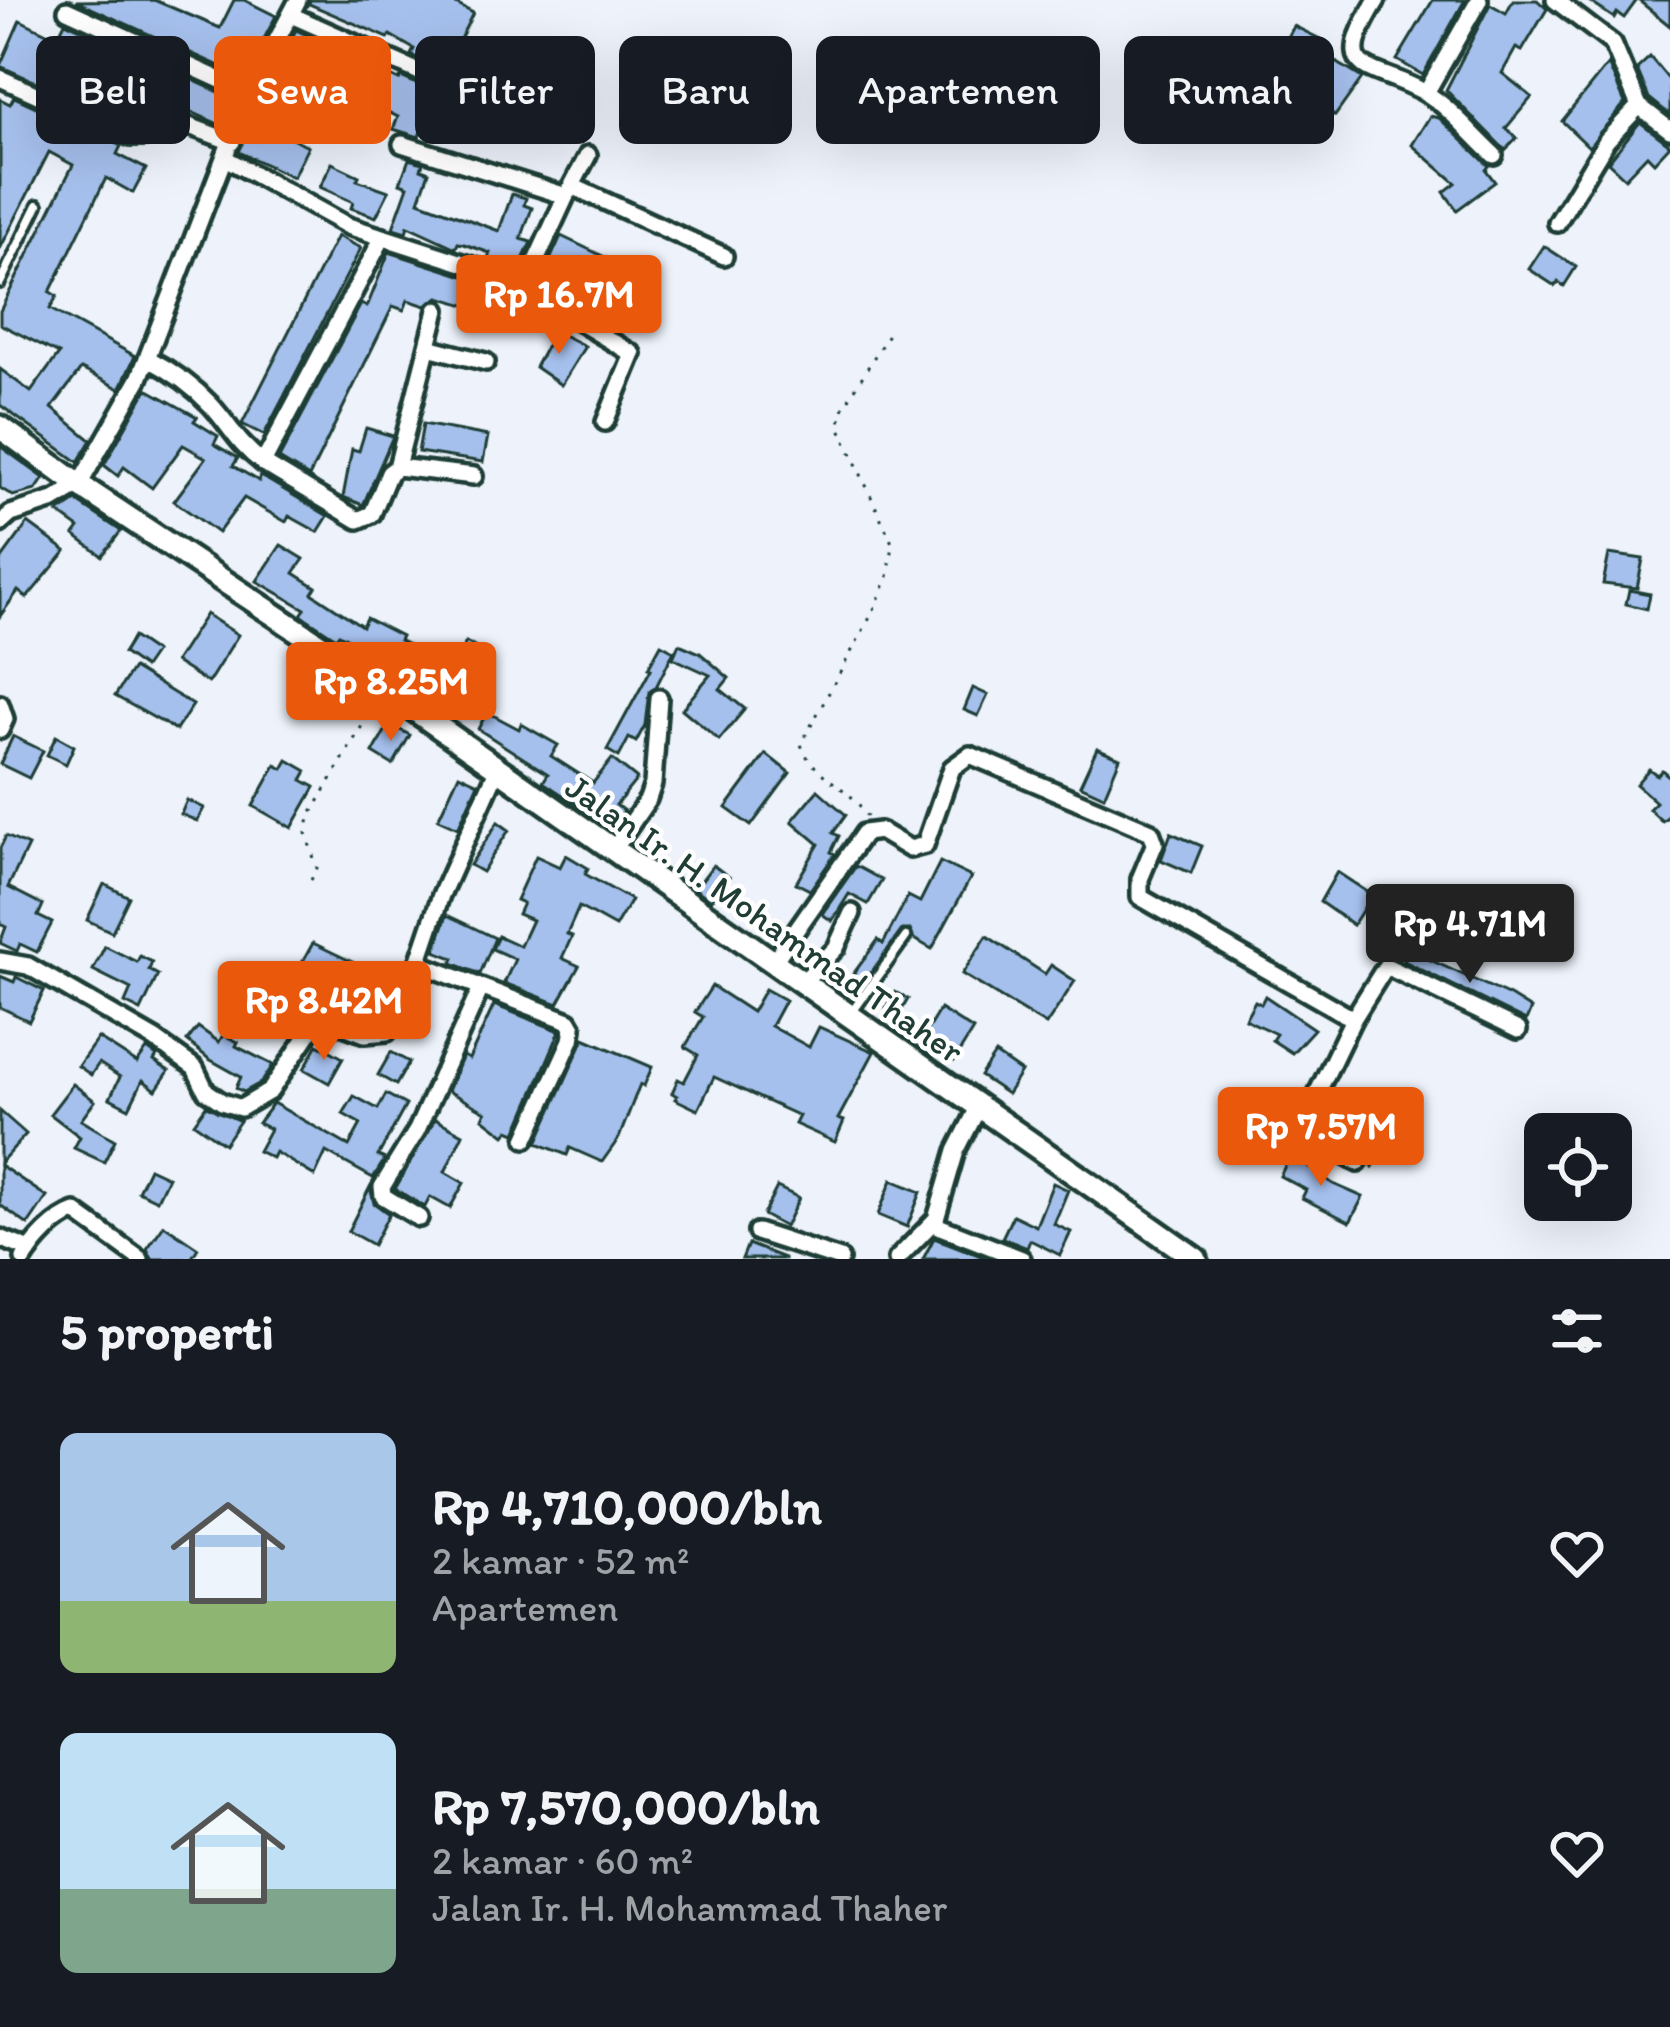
<!DOCTYPE html>
<html lang="id">
<head>
<meta charset="utf-8">
<style>
  body { margin:0; font-family:Itim,sans-serif; background:#242831; color:#f1f3f6; height:100vh; display:flex; flex-direction:column; font-size:45px; white-space:nowrap }
  * { box-sizing:border-box; margin:0 }
  p { font-size:39px; color:#9ea1a6 }
  .icon { flex:none; width:66px; height:66px; fill:none; stroke:currentColor; stroke-width:2; stroke-linecap:round; stroke-linejoin:round }
  .map { position:relative; height:1259px; overflow:hidden }
  .drawer { display:flex; flex-direction:column; background:#171b24; flex:1 }
  .drawer>* { flex:none }
  .top-card { position:absolute; left:36px; top:36px; width:1599px; height:108px; display:flex; gap:24px }
  .fabs { position:absolute; left:1524px; top:1113px; display:grid; gap:24px }
  .fabs a { display:grid; place-items:center; width:108px; height:108px; border-radius:18px; background:#171b24; box-shadow:0 12px 48px #0002; font-size:60px }
  .price { position:absolute; translate:-50% -102px; padding:0 27px; border-radius:12px; background:#ea580c; color:#fff; font-size:39px; line-height:78px; filter:drop-shadow(0 3px 6px #0008) }
  .price::after { content:''; position:absolute; left:50%; top:72px; width:36px; height:27px; margin-left:-18px; background:inherit; clip-path:polygon(0 0,100% 0,50% 100%) }
  .price.current { background:#222; color:#fff }
  ul { padding:0; list-style:none }
  li { display:flex; align-items:center; gap:36px; height:300px; padding:0 60px }
  li span { display:grid; place-items:center; flex:none; width:336px; height:240px; border-radius:18px; color:#555 }
  li>.icon { margin-inline-start:auto }
  span .icon { width:144px; height:144px; fill:#fffc; stroke-width:1 }
  li b { font-size:51px }
  h2 { display:flex; justify-content:space-between; align-items:center; height:144px; padding:0 60px; font-size:51px }
  .tag { padding:0 42px; border-radius:18px; background:#171b24; box-shadow:0 12px 48px #0002; font-size:42px; line-height:108px }
  .tag.current { background:#ea580c; color:#fff }
  .map>svg:first-child { display:block }
  .building { fill:#a6c0ed; stroke:#1f3d34; stroke-width:3 }
  .lines { fill:none; stroke-linecap:round; stroke-linejoin:round }
  .lane-casing { stroke:#1f3d34; stroke-width:16 }
  .street-casing { stroke:#1f3d34; stroke-width:24 }
  .secondary-casing { stroke:#1f3d34; stroke-width:30 }
  .path { stroke:#1f3d34; stroke-width:3; stroke-dasharray:3 9; stroke-linecap:butt }
  .lane { stroke:#fff; stroke-width:8 }
  .street { stroke:#fff; stroke-width:15 }
  .secondary { stroke:#fff; stroke-width:21 }
  .labels { text-anchor:middle; stroke-width:9; stroke-linejoin:round; paint-order:stroke }
  .street-label { font-size:36px; fill:#1f3d34; stroke:#fff }
</style>
</head>
<body>
<div class="map">
<svg width="1670" height="1259" viewBox="0 0 1670 1259">
  <rect width="100%" height="100%" fill="#edf2fb"/>
  <filter id="ink" filterUnits="userSpaceOnUse"><feTurbulence type="fractalNoise" baseFrequency=".00833" numOctaves="2"/><feDisplacementMap in="SourceGraphic" scale="24" xChannelSelector="R" yChannelSelector="G"/><feConvolveMatrix kernelMatrix="1 2 1 2 8 2 1 2 1" color-interpolation-filters="sRGB"/></filter>
  <g filter="url(#ink)">
    <!-- building -->
    <g class="building">
      <path d="M154 0 220 28 234 0H244L276 16 244 77 76 1Z"/>
      <path d="M310 0H448L473 13 460 39 467 42 446 82 441 69 411 55 414 49 390 35 388 38 309 4Z"/>
      <path d="M1433 0H1465L1423 75 1397 60Z"/>
      <path d="M1513 0H1537L1547 9 1522 51 1516 48 1502 73 1532 97 1506 128 1517 138 1505 150 1446 90 1490 4 1506 13Z"/>
      <path d="M1587 0H1637L1624 18 1617 13 1614 18Z"/>
      <path d="M1638 0H1670V26Z"/>
      <path d="M20 20 57 38 65 22 234 99 223 126 160 98 147 123 134 125 0 66Z"/>
      <path d="M1294 26 1322 40 1312 58 1285 43Z"/>
      <path d="M296 30 399 80 401 77 431 90 447 89 441 102 430 103 419 137 393 129 398 117 280 60Z"/>
      <path d="M1650 57 1670 81V115L1649 98 1637 69Z"/>
      <path d="M1336 62 1362 78 1335 116 1313 103Z"/>
      <path d="M1608 64 1625 103 1589 147 1562 121Z"/>
      <path d="M14 97 121 146 117 154 146 169 133 193 106 178 50 292 57 296 50 309 135 356 120 389 81 369 52 408 91 440 78 462 0 405V369L31 392 59 354 0 324V311L73 165 49 152 0 249V99L10 104Z"/>
      <path d="M255 112 279 124 275 130 308 146 293 177 239 152Z"/>
      <path d="M1430 116 1439 118 1489 166 1486 170 1495 182 1457 210 1444 192 1456 183 1412 145Z"/>
      <path d="M1640 122 1670 145 1654 162 1647 155 1625 178 1608 162Z"/>
      <path d="M409 159 423 163 421 169 429 172 419 201 499 231 512 194 526 198 524 205 532 208 521 239 531 242 521 264 516 262 514 268 488 258 490 253 464 244 458 243 456 248 408 226 406 232 393 228 408 186 400 183Z"/>
      <path d="M332 163 359 176 357 180 389 191 376 217 351 208 353 202 320 187Z"/>
      <path d="M337 236 361 248 264 435 242 424Z"/>
      <path d="M561 236 613 261 604 277 582 265 571 285 545 271Z"/>
      <path d="M1544 246 1576 267 1564 286 1558 282 1555 286 1529 269Z"/>
      <path d="M389 252 498 287 506 292 498 315 439 297 426 306 408 300 404 310 393 306 309 477 279 459 361 304 367 307Z"/>
      <path d="M555 331 585 346 561 385 535 367Z"/>
      <path d="M147 389 197 417 194 421 218 436 214 444 238 458 233 466 259 481 261 476 328 516 318 532 289 516 286 522 244 498 218 533 174 501 206 458 183 445 152 488 124 467 118 476 104 465Z"/>
      <path d="M423 424 488 436 483 462 418 452Z"/>
      <path d="M366 428 393 436 363 505 343 497 352 449 359 451Z"/>
      <path d="M0 446 44 478 36 490 13 496 0 488Z"/>
      <path d="M76 501 121 531 102 556 74 535 79 528 58 513Z"/>
      <path d="M28 523 66 551 27 598 18 591 0 616V561Z"/>
      <path d="M281 545 304 559 294 573 316 587 312 593 362 626 366 618 401 636 399 640 428 655 422 666 446 679 466 642 491 656 464 706 437 691 430 703 392 676 397 666 339 634 336 638 301 615 305 609 257 581Z"/>
      <path d="M1609 554 1643 559 1637 588 1603 584Z"/>
      <path d="M1629 590 1650 594 1647 609 1626 604Z"/>
      <path d="M206 614 238 635 208 683 175 662Z"/>
      <path d="M133 637 155 652 144 668 123 653Z"/>
      <path d="M661 644 674 651 656 687 649 692 645 725 636 742 629 738 619 757 607 750 651 669 648 668Z"/>
      <path d="M679 644 700 653 729 678 720 689 745 709 719 740 682 709 710 675 673 658Z"/>
      <path d="M133 668 193 705 176 730 115 696Z"/>
      <path d="M973 688 988 695 978 716 964 710Z"/>
      <path d="M487 712 519 729 521 724 558 745 551 756 593 783 612 759 637 779 616 805 624 811 613 828 543 782 548 774 478 729Z"/>
      <path d="M389 724 410 735 393 765 373 753Z"/>
      <path d="M13 736 43 751 29 778 0 764Z"/>
      <path d="M56 736 74 746 66 764 47 755Z"/>
      <path d="M1097 748 1120 758 1104 796 1080 785Z"/>
      <path d="M766 754 790 773 751 826 726 808Z"/>
      <path d="M288 760 307 771 302 780 315 787 292 828 253 806 276 765 283 769Z"/>
      <path d="M1649 769 1657 775 1662 770 1670 777V815L1662 821 1649 809 1656 802 1636 784Z"/>
      <path d="M459 774 478 783 458 828 438 819Z"/>
      <path d="M818 790 846 815 833 833 839 836 831 852 835 854 810 890 796 883 819 844 792 821Z"/>
      <path d="M187 800 204 808 197 821 181 814Z"/>
      <path d="M498 822 509 830 482 872 470 865Z"/>
      <path d="M1171 833 1202 846 1191 873 1161 860Z"/>
      <path d="M6 836 28 846 8 887 43 905 38 916 52 923 37 952 20 944 17 951 0 943 6 927 0 924V848Z"/>
      <path d="M566 855 588 868 585 874 631 900 615 927 579 907 567 934 572 936 562 958 579 966 558 1004 504 983 515 959 492 949 498 936 520 946 532 920 518 914 523 903 516 900 536 856 560 867Z"/>
      <path d="M940 862 971 877 932 949 914 939 910 930H902L854 996 843 988 878 940 883 944 908 896 920 902Z"/>
      <path d="M713 865 729 877 711 900 695 889Z"/>
      <path d="M856 866 882 880 868 904 849 894 832 921 822 914Z"/>
      <path d="M1337 872 1372 895 1353 925 1320 902Z"/>
      <path d="M104 884 129 897 112 932 87 920Z"/>
      <path d="M447 915 495 938 480 974 452 963 454 958 435 951Z"/>
      <path d="M987 936 1045 974 1051 965 1075 981 1046 1025 962 974Z"/>
      <path d="M313 943 396 983 379 1021 367 1022 350 1015 362 992 329 974 323 985 309 977 305 985 293 979Z"/>
      <path d="M105 946 137 962 140 956 152 962 149 970 158 975 141 1011 125 1003 131 989 93 970Z"/>
      <path d="M1408 950 1510 996 1531 1009 1526 1021 1404 961Z"/>
      <path d="M0 976 14 982 16 977 44 991 29 1021 0 1007Z"/>
      <path d="M712 986 752 1012 765 989 785 1000 771 1026 809 1047 819 1027 874 1052 838 1119 844 1121 835 1142 795 1124 799 1116 714 1077 698 1110 675 1099 677 1096 672 1093 678 1079 684 1082 698 1055 685 1047 703 1017 695 1012Z"/>
      <path d="M895 992 908 999 898 1016 886 1008Z"/>
      <path d="M1265 996 1314 1029 1292 1053 1272 1040 1276 1034 1245 1019 1255 1001 1261 1004Z"/>
      <path d="M494 1005 560 1031 516 1133 509 1130 505 1135 483 1118 486 1112 448 1091 463 1056 469 1059Z"/>
      <path d="M940 1009 973 1030 954 1061 921 1040Z"/>
      <path d="M198 1027 219 1042 223 1035 238 1042 236 1046 273 1065 262 1082 244 1092 236 1088 241 1077 209 1059 187 1041Z"/>
      <path d="M98 1038 137 1063 147 1049 157 1056 154 1061 169 1071 156 1090 143 1080 129 1108 110 1098 120 1077 99 1063 91 1075 78 1066Z"/>
      <path d="M584 1038 652 1067 644 1086 640 1084 619 1138 602 1162 570 1148 567 1155 537 1143Z"/>
      <path d="M318 1044 343 1058 329 1083 304 1069Z"/>
      <path d="M391 1052 409 1062 396 1085 378 1075Z"/>
      <path d="M995 1054 1021 1072 1007 1094 980 1076Z"/>
      <path d="M73 1084 95 1101 81 1120 115 1140 104 1162 74 1148 80 1137 50 1114Z"/>
      <path d="M386 1094 406 1105 378 1156 385 1159 373 1178 326 1152 315 1176 275 1152 272 1158 258 1151 270 1129 258 1123 273 1103 349 1146 361 1124 343 1114 354 1096 378 1109Z"/>
      <path d="M1327 1101 1363 1119 1359 1126 1387 1142 1373 1167 1368 1156 1357 1149 1360 1144 1319 1123Z"/>
      <path d="M206 1106 240 1121 224 1144 194 1123Z"/>
      <path d="M0 1111 26 1134 0 1163Z"/>
      <path d="M435 1119 463 1134 445 1172 464 1183 450 1208 430 1197 425 1207 395 1189Z"/>
      <path d="M1291 1153 1310 1163 1308 1166 1333 1184 1363 1197 1350 1222 1302 1198 1306 1190 1280 1176Z"/>
      <path d="M0 1165 47 1197 28 1225 0 1205Z"/>
      <path d="M149 1168 168 1177 157 1200 138 1191Z"/>
      <path d="M892 1180 921 1192 907 1227 878 1215Z"/>
      <path d="M1053 1183 1068 1190 1054 1224 1071 1232 1060 1255 1030 1240 1027 1248 1002 1238 1013 1215 1036 1226Z"/>
      <path d="M370 1187 374 1203 389 1214 373 1245 348 1231Z"/>
      <path d="M777 1187 799 1198 785 1227 763 1215Z"/>
      <path d="M164 1225 198 1248 191 1259H152L147 1249Z"/>
      <path d="M934 1238 948 1243 989 1259H923Z"/>
      <path d="M748 1244 784 1258V1259H742Z"/>
    </g>
    <g class="lines">
      <defs>
        <g id="lane">
          <path d="M0 283 38 205"/>
          <path d="M850 1015 906 937"/>
        </g>
        <g id="street">
          <path d="M1377 0C1329 78 1370 62 1424 92 1449 106 1472 135 1494 155"/>
          <path d="M1555 0 1613 44 1639 106 1670 130"/>
          <path d="M67 10 249 93"/>
          <path d="M291 15 435 79"/>
          <path d="M0 78 131 137H145L181 123 232 142"/>
          <path d="M1426 93 1479 0"/>
          <path d="M402 144 566 196 523 289"/>
          <path d="M225 158 348 226 503 276 633 354 605 422"/>
          <path d="M572 186 724 256"/>
          <path d="M568 193 588 155"/>
          <path d="M1557 223 1607 140 1639 106"/>
          <path d="M383 237 263 463 358 520 372 514 389 473 397 467 474 476"/>
          <path d="M428 347 486 362"/>
          <path d="M149 359C172 371 193 386 211 405 232 428 236 442 263 463"/>
          <path d="M397 467 437 310"/>
          <path d="M0 524 11 514 54 500 79 485 139 379 249 93 298 0"/>
          <path d="M0 704 5 719 0 730"/>
          <path d="M614 849 648 799 653 784 659 698"/>
          <path d="M0 961 28 966 156 1040 195 1068 206 1091 222 1102 241 1108 270 1091 320 1017 365 1034 387 1032 418 963 441 895 497 770"/>
          <path d="M418 963 569 1021 573 1028 571 1040 526 1139"/>
          <path d="M773 963 864 833 880 831 910 849 925 845 952 768 970 755 1151 832 1155 843 1140 879V897L1353 1019 1313 1102 1304 1133 1358 1163"/>
          <path d="M802 983 836 948 852 913"/>
          <path d="M1353 1019 1386 966 1518 1030"/>
          <path d="M419 1218 383 1196 382 1187 417 1130 481 988"/>
          <path d="M933 1224 1022 1259"/>
          <path d="M757 1232 840 1259"/>
          <path d="M0 1238 30 1250"/>
          <path d="M24 1259C35 1241 55 1219 75 1212L140 1259"/>
          <path d="M897 1259 936 1219 956 1151 978 1108"/>
        </g>
        <path id="secondary" d="M0 427 79 485 359 671 1196 1259"/>
      </defs>
      <!-- lane casing -->
      <use href="#lane" class="lane-casing"/>
      <!-- street casing -->
      <use href="#street" class="street-casing"/>
      <!-- secondary casing -->
      <use href="#secondary" class="secondary-casing"/>
      <!-- path -->
      <g class="path">
        <path d="M867 817C852 786 813 779 801 744L873 612 888 577 893 545 839 426 844 407 891 329"/>
        <path d="M311 880 317 868 306 833 309 818 374 705"/>
      </g>
      <!-- lane -->
      <use href="#lane" class="lane"/>
      <!-- street -->
      <use href="#street" class="street"/>
      <!-- secondary -->
      <use href="#secondary" class="secondary"/>
    </g>
  </g>
  <g class="labels">
    <!-- street labels -->
    <g class="street-label">
      <text transform="translate(765 918) rotate(35)" y="13">Jalan Ir. H. Mohammad Thaher</text>
    </g>
  </g>
</svg>
<div class="fabs">
<a><svg class="icon" aria-label="locate" viewBox="0 0 24 24"><circle cx="12" cy="12" r="6"/><path d="M12 2v4M12 18v4M2 12h4M18 12h4"/></svg></a>
</div>
<b class="price" style="left:559px;top:357px">Rp 16.7M</b>
<b class="price" style="left:391px;top:744px">Rp 8.25M</b>
<b class="price current" style="left:1470px;top:986px">Rp 4.71M</b>
<b class="price" style="left:324px;top:1063px">Rp 8.42M</b>
<b class="price" style="left:1321px;top:1189px">Rp 7.57M</b>
<div class="top-card">
<a class="tag">Beli</a>
<a class="tag current">Sewa</a>
<a class="tag">Filter</a>
<a class="tag">Baru</a>
<a class="tag">Apartemen</a>
<a class="tag">Rumah</a>
</div>
</div>
<section class="drawer">
<h2>5 properti<svg class="icon" aria-label="filters" viewBox="0 0 24 24"><path d="M4 7h16M4 17h16"/><circle cx="9" cy="7" r="2"/><circle cx="15" cy="17" r="2"/></svg></h2>
<ul>
<li><span style="background:linear-gradient(#a9c7e8 70%,#8fb573 0)"><svg class="icon" aria-label="home" viewBox="0 0 24 24"><path d="M3 11l9-7 9 7M6 9v11h12V9"/></svg></span><div><b>Rp 4,710,000/bln</b><p>2 kamar · 52 m²</p><p>Apartemen</p></div><svg class="icon" aria-label="heart" viewBox="0 0 24 24"><path d="M12 20l-8-8c-3-5 5-10 8-4 3-6 11-1 8 4z"/></svg></li>
<li><span style="background:linear-gradient(#bfe0f5 65%,#7fa58c 0)"><svg class="icon" aria-label="home" viewBox="0 0 24 24"><path d="M3 11l9-7 9 7M6 9v11h12V9"/></svg></span><div><b>Rp 7,570,000/bln</b><p>2 kamar · 60 m²</p><p>Jalan Ir. H. Mohammad Thaher</p></div><svg class="icon" aria-label="heart" viewBox="0 0 24 24"><path d="M12 20l-8-8c-3-5 5-10 8-4 3-6 11-1 8 4z"/></svg></li>
</ul>
</section>
</body>
</html>
